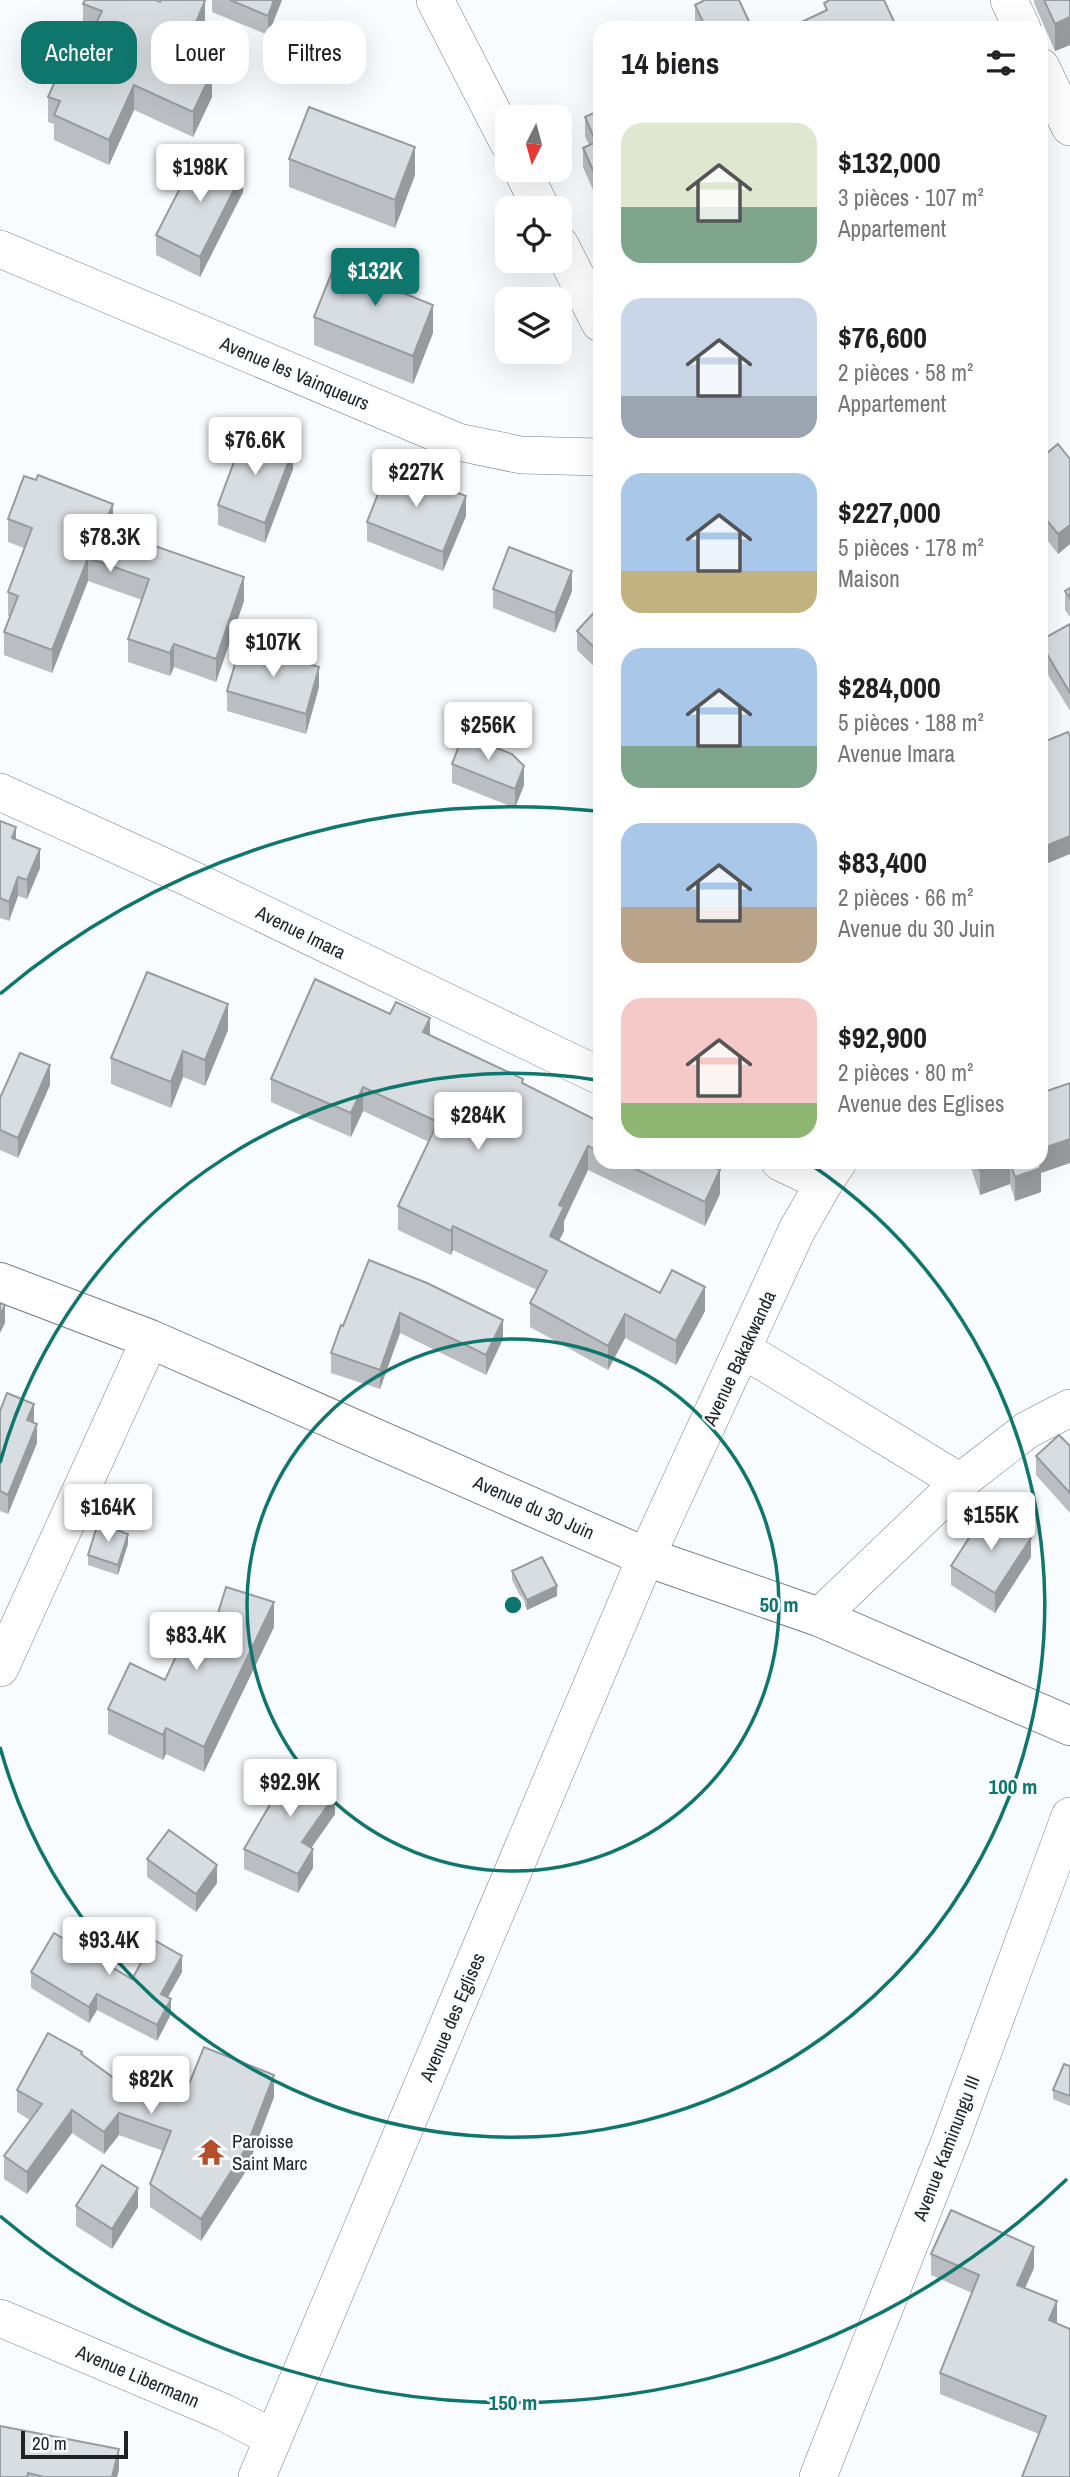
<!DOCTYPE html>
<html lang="fr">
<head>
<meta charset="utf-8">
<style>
  body { margin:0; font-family:"Archivo Narrow",sans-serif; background:#f6f6f6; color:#202124; height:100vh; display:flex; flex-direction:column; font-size:26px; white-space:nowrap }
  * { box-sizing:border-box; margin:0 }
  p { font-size:23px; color:#757577 }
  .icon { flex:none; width:38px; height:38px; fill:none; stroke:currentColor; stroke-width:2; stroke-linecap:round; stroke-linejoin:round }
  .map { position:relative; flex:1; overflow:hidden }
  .details { position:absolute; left:593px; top:21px; width:455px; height:1148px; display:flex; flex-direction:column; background:#fff; border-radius:21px; box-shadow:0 7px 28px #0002 }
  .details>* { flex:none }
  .hud { position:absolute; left:21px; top:21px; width:467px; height:63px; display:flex; gap:14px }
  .needle { width:46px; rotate:186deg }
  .tools { position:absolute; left:495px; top:105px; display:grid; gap:14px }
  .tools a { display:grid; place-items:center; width:77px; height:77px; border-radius:14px; background:#fff; box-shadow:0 7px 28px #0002; font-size:35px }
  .scale { position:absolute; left:21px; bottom:18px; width:107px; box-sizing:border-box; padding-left:7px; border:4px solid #1f2123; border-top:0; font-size:19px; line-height:24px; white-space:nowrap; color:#1f2123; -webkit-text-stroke:5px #f9fcfe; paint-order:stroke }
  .price { position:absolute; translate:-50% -60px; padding:0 16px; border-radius:7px; background:#fff; color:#222; font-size:23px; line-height:46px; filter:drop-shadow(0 2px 4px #0008) }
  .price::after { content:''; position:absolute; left:50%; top:42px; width:21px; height:16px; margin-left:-10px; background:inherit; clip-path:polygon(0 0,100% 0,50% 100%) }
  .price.on { background:#0f766e; color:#fff }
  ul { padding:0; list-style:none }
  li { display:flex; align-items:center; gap:21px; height:175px; padding:0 28px }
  li span { display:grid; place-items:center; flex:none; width:196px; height:140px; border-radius:21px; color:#555 }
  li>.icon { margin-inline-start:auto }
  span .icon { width:84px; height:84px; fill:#fffc; stroke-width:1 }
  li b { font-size:30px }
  h2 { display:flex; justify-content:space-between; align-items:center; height:84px; padding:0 28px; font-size:30px }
  .tag { padding:0 24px; border-radius:21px; background:#fff; box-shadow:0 7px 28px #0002; font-size:24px; line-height:63px }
  .tag.on { background:#0f766e; color:#fff }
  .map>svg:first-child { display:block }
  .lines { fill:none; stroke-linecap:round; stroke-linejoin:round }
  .minor-casing { stroke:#7a7f82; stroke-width:38 }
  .tertiary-casing { stroke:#7a7f82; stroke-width:40 }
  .minor { stroke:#fff; stroke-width:37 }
  .tertiary { stroke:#fff; stroke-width:38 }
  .wall { fill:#babec2 }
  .shaded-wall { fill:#979b9e }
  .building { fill:#d8dde1; stroke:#979b9e; stroke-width:2 }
  .ring { fill:none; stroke:#0f766e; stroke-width:3.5 }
  .labels { text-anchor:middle; stroke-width:5; stroke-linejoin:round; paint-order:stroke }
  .street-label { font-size:19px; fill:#1f2123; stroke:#f9fcfe }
  .poi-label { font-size:19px; fill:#1f2123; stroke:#f9fcfe; text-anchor:start }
  .centre { fill:#0f766e; stroke:#f9fcfe; stroke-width:3.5 }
  .ring-label { font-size:21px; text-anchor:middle; font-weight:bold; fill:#0f766e; stroke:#f9fcfe; stroke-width:5; stroke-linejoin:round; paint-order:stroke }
</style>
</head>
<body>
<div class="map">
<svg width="1070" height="2477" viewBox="0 0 1070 2477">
  <rect width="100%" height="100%" fill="#f9fcfe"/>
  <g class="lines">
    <defs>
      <g id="minor">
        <path d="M435 0 508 142"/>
        <path d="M1009 0 1022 28"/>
        <path d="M1041 67 1070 127"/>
        <path d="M522 170 541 208"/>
        <path d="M560 245 600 323"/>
        <path d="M0 249 458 442 521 455 600 457"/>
        <path d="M0 792 189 878 600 1076"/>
        <path d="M780 1162 824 1183"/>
        <path d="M744 1350 960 1482"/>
        <path d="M819 1617 960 1482 1027 1430 1070 1408"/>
        <path d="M0 1668 150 1339"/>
        <path d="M0 2318 225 2413 273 2438"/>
        <path d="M257 2477 646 1557 797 1230 824 1183 838 1162"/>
        <path d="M818 2477 950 2141 1070 1816"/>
      </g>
      <path id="tertiary" d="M0 1282 150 1339 646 1557 819 1617 1070 1726"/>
    </defs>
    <!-- minor casing -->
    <use href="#minor" class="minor-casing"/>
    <!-- tertiary casing -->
    <use href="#tertiary" class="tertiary-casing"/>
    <!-- minor -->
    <use href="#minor" class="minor"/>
    <!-- tertiary -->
    <use href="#tertiary" class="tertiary"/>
  </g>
  <!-- wall -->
  <g class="wall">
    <path d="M212 0H282L268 35 212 12Z"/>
    <path d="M1034 0H1070V45L1055 51 1034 3Z"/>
    <path d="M83 4 205 26 190 62 212 97 193 137 134 110 109 165 54 140V124L48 122V97L72 74 92 32 83 29Z"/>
    <path d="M695 5 752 28 696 27 695 25Z"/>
    <path d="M600 110V206L583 167V148L589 145 585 136V117Z"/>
    <path d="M289 159 415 175 395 228 289 187Z"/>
    <path d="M243 192 200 277 156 255V235Z"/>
    <path d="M407 295 433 333 413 384 314 345V317Z"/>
    <path d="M1041 458 1070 459V544L1058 554 1044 536Z"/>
    <path d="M293 469 265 543 218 525V505Z"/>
    <path d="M466 516 443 571 367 541V522Z"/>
    <path d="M8 519 113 527 112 531 244 601 216 682 174 667 170 676 128 662V639L142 600 88 581 52 673 4 655V632L10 616H8V592L24 548 8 542Z"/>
    <path d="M1070 588V617L1065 610V591Z"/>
    <path d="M493 589 572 591 555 633 493 608Z"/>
    <path d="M600 606V672L577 650V631Z"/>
    <path d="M1070 624V711L1041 663V640Z"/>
    <path d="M319 687 306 734 227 711V691Z"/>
    <path d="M452 764 524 785 515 808 452 783Z"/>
    <path d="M0 821 40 868 27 899 18 896 9 921 0 918Z"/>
    <path d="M228 1030 205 1086 183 1077 171 1108 111 1084V1058Z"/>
    <path d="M430 1035 523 1084 600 1122V1162H703L720 1194 705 1226 588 1170 564 1221V1231L559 1240 660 1293 705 1311 676 1365 625 1338 608 1370 530 1327V1303L537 1290 453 1250 451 1255 398 1230V1206L429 1142 363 1111 351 1137 271 1102V1079Z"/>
    <path d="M50 1085 18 1158 0 1150V1098Z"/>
    <path d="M969 1162H1041V1192L1015 1201 1010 1184 980 1195Z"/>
    <path d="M369 1260 503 1339 486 1375 400 1333 380 1389 331 1373V1353L343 1326Z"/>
    <path d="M0 1411 34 1423 37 1443 8 1514 0 1511Z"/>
    <path d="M1070 1446V1513L1036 1475V1456Z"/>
    <path d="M128 1544 118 1575 88 1565V1555Z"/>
    <path d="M1031 1557 995 1613 951 1585V1566Z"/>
    <path d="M512 1571 557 1596 527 1610 512 1580Z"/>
    <path d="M274 1627 204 1772 166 1754 163 1760 108 1734V1709L165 1680Z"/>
    <path d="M269 1785 335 1814 312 1847 313 1868 298 1893 244 1869V1849L270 1805Z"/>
    <path d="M147 1859 217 1883 196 1912 147 1877Z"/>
    <path d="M31 1972 132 1979 182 1972 168 1997 171 2014 157 2041 97 2010 89 2023 31 1988Z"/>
    <path d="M82 2055 137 2095 185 2094 274 2097 246 2171 201 2241 150 2207V2184L163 2151 119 2135 104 2154 72 2133 27 2194 4 2179V2156L30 2120 17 2112V2090Z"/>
    <path d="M1070 2066V2106L1053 2099V2090Z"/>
    <path d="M76 2206 138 2207 112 2249 76 2226Z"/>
    <path d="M931 2254 1034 2268 1025 2288 1057 2323 1070 2477 1039 2434 940 2394V2373L972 2293 931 2275Z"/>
    <path d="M0 2426 119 2469 117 2477H0Z"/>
  </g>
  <!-- shaded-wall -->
  <g class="shaded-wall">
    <path d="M274 0H282L268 35V16Z"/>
    <path d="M205 1V26L181 83V58Z"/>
    <path d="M1070 17V45L1055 51V24Z"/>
    <path d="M212 72V97L193 137V112Z"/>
    <path d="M134 85V110L109 165V140Z"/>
    <path d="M415 147V175L395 228V200Z"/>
    <path d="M243 172V192L200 277V257Z"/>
    <path d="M407 282V310L403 293Z"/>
    <path d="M433 305V333L413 384V356Z"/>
    <path d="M293 450V469L265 543V523Z"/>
    <path d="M466 496V516L443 571V552Z"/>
    <path d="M113 504V527L103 551V528Z"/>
    <path d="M1044 517V536L1041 538V519Z"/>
    <path d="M1070 525V544L1058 554V534Z"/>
    <path d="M88 558V581L52 673V650Z"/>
    <path d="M572 571V591L555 633V613Z"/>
    <path d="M244 577V601L216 682V659Z"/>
    <path d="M174 644V667L170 676V653Z"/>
    <path d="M319 667V687L306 734V714Z"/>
    <path d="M524 766V785L515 808V789Z"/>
    <path d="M16 827V847L12 838Z"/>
    <path d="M1070 836V854L1041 866V848Z"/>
    <path d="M40 849V868L27 899V880Z"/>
    <path d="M18 877V896L9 921V902Z"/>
    <path d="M228 1004V1030L205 1086V1060Z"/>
    <path d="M430 1018V1042L423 1032Z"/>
    <path d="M183 1051V1077L171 1108V1082Z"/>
    <path d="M50 1065V1085L18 1158V1138Z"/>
    <path d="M363 1087V1111L351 1137V1113Z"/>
    <path d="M1070 1139V1163L1041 1173V1192L1015 1201V1177L1036 1162H1041V1149Z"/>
    <path d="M588 1146V1170L564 1221V1231L550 1260V1236L559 1205Z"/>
    <path d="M1004 1162H1010V1184L980 1195V1171Z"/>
    <path d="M720 1170V1194L705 1226V1202Z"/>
    <path d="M453 1226V1250L451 1255V1231Z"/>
    <path d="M705 1287V1311L676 1365V1341Z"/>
    <path d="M5 1305V1323L0 1333V1315Z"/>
    <path d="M400 1313V1333L380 1389V1370Z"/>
    <path d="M625 1314V1338L608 1370V1346Z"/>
    <path d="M503 1320V1339L486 1375V1355Z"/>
    <path d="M34 1404V1423L27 1420Z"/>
    <path d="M37 1424V1443L8 1514V1495Z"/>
    <path d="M128 1534V1544L118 1575V1565Z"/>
    <path d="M1031 1538V1557L995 1613V1593Z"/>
    <path d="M557 1586V1596L527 1610V1600Z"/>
    <path d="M274 1602V1627L204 1772V1747Z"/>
    <path d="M166 1728V1754L163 1760V1735Z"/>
    <path d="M335 1795V1814L302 1861V1842Z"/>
    <path d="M313 1849V1868L298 1893V1874Z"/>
    <path d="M217 1865V1883L196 1912V1894Z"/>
    <path d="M182 1956V1972L161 2009V1994Z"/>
    <path d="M97 1994V2010L89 2023V2007Z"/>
    <path d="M171 1999V2014L157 2041V2025Z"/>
    <path d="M274 2075V2097L246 2171 201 2241V2219Z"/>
    <path d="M72 2110V2133L27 2194V2172Z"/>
    <path d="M119 2113V2135L104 2154V2132Z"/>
    <path d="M138 2188V2207L112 2249V2229Z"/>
    <path d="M1034 2247V2268L1017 2306V2285Z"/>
    <path d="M1057 2301V2322L1049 2320Z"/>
    <path d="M119 2449V2469L117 2477H112Z"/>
  </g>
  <!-- building -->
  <g class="building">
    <path d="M85 0H156L160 2 161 0H203L205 1 181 58 212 72 193 112 134 85 109 140 54 115 60 101 48 97 61 68 72 74 102 11 83 4Z"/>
    <path d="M230 0H274L268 16Z"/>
    <path d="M705 0H739L752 28H694L704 24 695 5Z"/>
    <path d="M830 0H884L897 28H789L827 10 824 3Z"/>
    <path d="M1044 0H1070V17L1055 24Z"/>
    <path d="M309 107 415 147 395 200 289 159Z"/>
    <path d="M600 110V186L583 148 596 142 585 117Z"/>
    <path d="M199 151 243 172 200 257 156 235Z"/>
    <path d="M364 265 407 282 403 293 433 305 413 356 314 317 334 267 360 277Z"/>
    <path d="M245 432 293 450 265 523 218 505Z"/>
    <path d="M1058 444 1070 459V525L1058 534 1044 517 1041 519V458Z"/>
    <path d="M389 466 466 496 443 552 367 522Z"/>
    <path d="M38 475 113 504 103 528 244 577 216 659 174 644 170 653 128 639 149 579 88 558 52 650 4 632 18 596 8 592 32 528 8 519 24 476 36 480Z"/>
    <path d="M509 547 572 571 555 613 493 589Z"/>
    <path d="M1070 588V598L1065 591Z"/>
    <path d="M600 606V653L577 631Z"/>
    <path d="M1070 624V693L1041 644V640Z"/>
    <path d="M241 644 319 667 306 714 227 691Z"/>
    <path d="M1068 732 1070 736V836L1041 848V743Z"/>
    <path d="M463 735 512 754 524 766 515 789 452 764Z"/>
    <path d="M0 821 16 827 12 838 40 849 27 880 18 877 9 902 0 898Z"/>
    <path d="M147 972 228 1004 205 1060 183 1051 171 1082 111 1058Z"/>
    <path d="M315 979 390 1014 396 1002 430 1018 423 1032 523 1079 522 1083 600 1122V1152L588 1146 559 1205 564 1207 550 1236 660 1293 672 1270 705 1287 676 1341 625 1314 608 1346 530 1303 547 1271 453 1226 451 1231 398 1206 438 1122 363 1087 351 1113 271 1079Z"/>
    <path d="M20 1053 50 1065 18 1138 0 1130V1098Z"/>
    <path d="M1070 1083V1139L1041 1149V1093Z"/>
    <path d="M621 1162H703L720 1170 705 1202Z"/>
    <path d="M977 1162H1004L980 1171Z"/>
    <path d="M1010 1162H1039L1041 1168 1015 1177Z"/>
    <path d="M369 1260 427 1283 503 1320 486 1355 400 1313 380 1370 331 1353 341 1325 343 1326Z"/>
    <path d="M0 1303 5 1305 0 1315Z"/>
    <path d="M7 1393 34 1404 27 1420 37 1424 8 1495 0 1491V1411Z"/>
    <path d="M1059 1435 1070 1446V1493L1036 1456Z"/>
    <path d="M987 1510 1031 1538 995 1593 951 1566Z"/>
    <path d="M98 1523 128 1534 118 1565 88 1555Z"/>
    <path d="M542 1557 557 1586 527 1600 512 1571Z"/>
    <path d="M226 1587 274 1602 204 1747 166 1728 163 1735 108 1709 130 1663 165 1680 196 1614 215 1623Z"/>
    <path d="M285 1761 335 1795 302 1842 313 1849 298 1874 244 1849 278 1791 269 1785Z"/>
    <path d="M169 1830 217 1865 196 1894 147 1859Z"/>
    <path d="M54 1933 132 1979 154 1940 182 1956 161 1994 171 1999 157 2025 97 1994 89 2007 31 1972Z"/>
    <path d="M48 2033 82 2052 81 2054 137 2095 142 2079 185 2094 204 2047 274 2075 246 2148 201 2219 150 2184 171 2131 119 2113 104 2132 72 2110 27 2172 4 2156 42 2104 17 2090Z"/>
    <path d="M1064 2064 1070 2066V2096L1053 2090Z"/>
    <path d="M102 2165 138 2188 112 2229 76 2206Z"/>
    <path d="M951 2210 1034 2247 1017 2285 1057 2301 1049 2320 1070 2329V2477H1022L1046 2416 940 2373 979 2275 931 2254Z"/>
    <path d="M0 2426 119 2449 112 2477H44L28 2473 27 2477H0Z"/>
  </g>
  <!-- distance rings -->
  <g class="ring">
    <circle cx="513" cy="1605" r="266"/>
    <path d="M0 1463A532 532 0 0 1 596 1080M810 1164A532 532 0 1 1 0 1747"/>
    <path d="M1067 2179A798 798 0 0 1 0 2216M0 994A798 798 0 0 1 596 811"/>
  </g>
  <!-- icons -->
  <defs>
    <symbol id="temple-bare" viewBox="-9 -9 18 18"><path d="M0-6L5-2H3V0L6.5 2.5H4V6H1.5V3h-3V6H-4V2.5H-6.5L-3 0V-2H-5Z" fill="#b54e2a" stroke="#f9fcfe" stroke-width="2.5" paint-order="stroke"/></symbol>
  </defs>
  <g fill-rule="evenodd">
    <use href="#temple-bare" x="192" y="2133" width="38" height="38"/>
  </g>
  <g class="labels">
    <!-- street labels -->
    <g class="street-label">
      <text transform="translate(295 373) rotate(23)" y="7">Avenue les Vainqueurs</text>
      <text transform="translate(301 932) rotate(26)" y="7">Avenue Imara</text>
      <text transform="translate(739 1358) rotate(-65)" y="7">Avenue Bakakwanda</text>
      <text transform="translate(534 1507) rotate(24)" y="7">Avenue du 30 Juin</text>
      <text transform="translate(452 2017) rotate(-67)" y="7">Avenue des Eglises</text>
      <text transform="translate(946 2148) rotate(-69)" y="7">Avenue Kaminungu III</text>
      <text transform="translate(138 2376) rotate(23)" y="7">Avenue Libermann</text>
    </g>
    <!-- poi labels -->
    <g class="poi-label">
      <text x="232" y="2148">Paroisse<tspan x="232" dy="22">Saint Marc</tspan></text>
    </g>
  </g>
  <circle cx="513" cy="1605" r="10" class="centre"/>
  <g class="ring-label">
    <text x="779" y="1612">50 m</text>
    <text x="1013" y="1794">100 m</text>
    <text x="513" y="2410">150 m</text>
  </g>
</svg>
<div class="tools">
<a><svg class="needle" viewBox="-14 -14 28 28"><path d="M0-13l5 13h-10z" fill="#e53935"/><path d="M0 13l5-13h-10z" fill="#757577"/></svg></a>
<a><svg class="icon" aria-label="locate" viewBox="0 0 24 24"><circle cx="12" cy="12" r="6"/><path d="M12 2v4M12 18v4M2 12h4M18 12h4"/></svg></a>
<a><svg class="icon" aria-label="layers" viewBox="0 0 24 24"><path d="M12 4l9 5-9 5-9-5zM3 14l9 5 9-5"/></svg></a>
</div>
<div class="scale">20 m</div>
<b class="price" style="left:200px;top:204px">$198K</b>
<b class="price on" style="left:375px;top:308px">$132K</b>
<b class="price" style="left:255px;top:477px">$76.6K</b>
<b class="price" style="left:416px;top:509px">$227K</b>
<b class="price" style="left:110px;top:574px">$78.3K</b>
<b class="price" style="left:273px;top:679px">$107K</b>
<b class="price" style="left:488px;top:762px">$256K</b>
<b class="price" style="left:478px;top:1152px">$284K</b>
<b class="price" style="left:108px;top:1544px">$164K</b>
<b class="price" style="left:991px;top:1552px">$155K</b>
<b class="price" style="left:196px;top:1672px">$83.4K</b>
<b class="price" style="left:290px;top:1819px">$92.9K</b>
<b class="price" style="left:109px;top:1977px">$93.4K</b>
<b class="price" style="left:151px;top:2116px">$82K</b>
<div class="hud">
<a class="tag on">Acheter</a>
<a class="tag">Louer</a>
<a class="tag">Filtres</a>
</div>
<section class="details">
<h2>14 biens<svg class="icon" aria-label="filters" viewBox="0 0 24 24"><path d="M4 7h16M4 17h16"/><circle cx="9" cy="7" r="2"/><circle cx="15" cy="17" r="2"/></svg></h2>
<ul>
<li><span style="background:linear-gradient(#dfe7d0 60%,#7fa58c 0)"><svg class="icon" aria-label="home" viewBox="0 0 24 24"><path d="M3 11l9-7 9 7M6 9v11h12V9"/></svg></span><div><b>$132,000</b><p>3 pièces · 107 m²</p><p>Appartement</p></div></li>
<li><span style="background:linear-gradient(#c9d6e8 70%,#9aa5b1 0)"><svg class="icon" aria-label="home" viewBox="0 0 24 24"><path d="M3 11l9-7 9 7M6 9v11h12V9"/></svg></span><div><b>$76,600</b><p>2 pièces · 58 m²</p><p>Appartement</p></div></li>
<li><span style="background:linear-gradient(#a9c7e8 70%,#c2b280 0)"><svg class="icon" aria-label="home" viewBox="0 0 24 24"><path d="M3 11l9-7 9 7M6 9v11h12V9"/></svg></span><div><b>$227,000</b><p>5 pièces · 178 m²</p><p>Maison</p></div></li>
<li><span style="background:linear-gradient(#a9c7e8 70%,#7fa58c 0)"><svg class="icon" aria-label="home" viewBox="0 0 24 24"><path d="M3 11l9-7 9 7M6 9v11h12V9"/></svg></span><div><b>$284,000</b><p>5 pièces · 188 m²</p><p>Avenue Imara</p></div></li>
<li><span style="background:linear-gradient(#a9c7e8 60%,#b9a48a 0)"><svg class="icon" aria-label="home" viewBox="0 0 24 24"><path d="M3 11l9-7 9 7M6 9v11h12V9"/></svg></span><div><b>$83,400</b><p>2 pièces · 66 m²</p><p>Avenue du 30 Juin</p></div></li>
<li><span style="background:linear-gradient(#f6c9c9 75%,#8fb573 0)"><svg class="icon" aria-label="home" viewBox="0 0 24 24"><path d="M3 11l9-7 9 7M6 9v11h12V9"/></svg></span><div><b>$92,900</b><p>2 pièces · 80 m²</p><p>Avenue des Eglises</p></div></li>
</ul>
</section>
</div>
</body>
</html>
